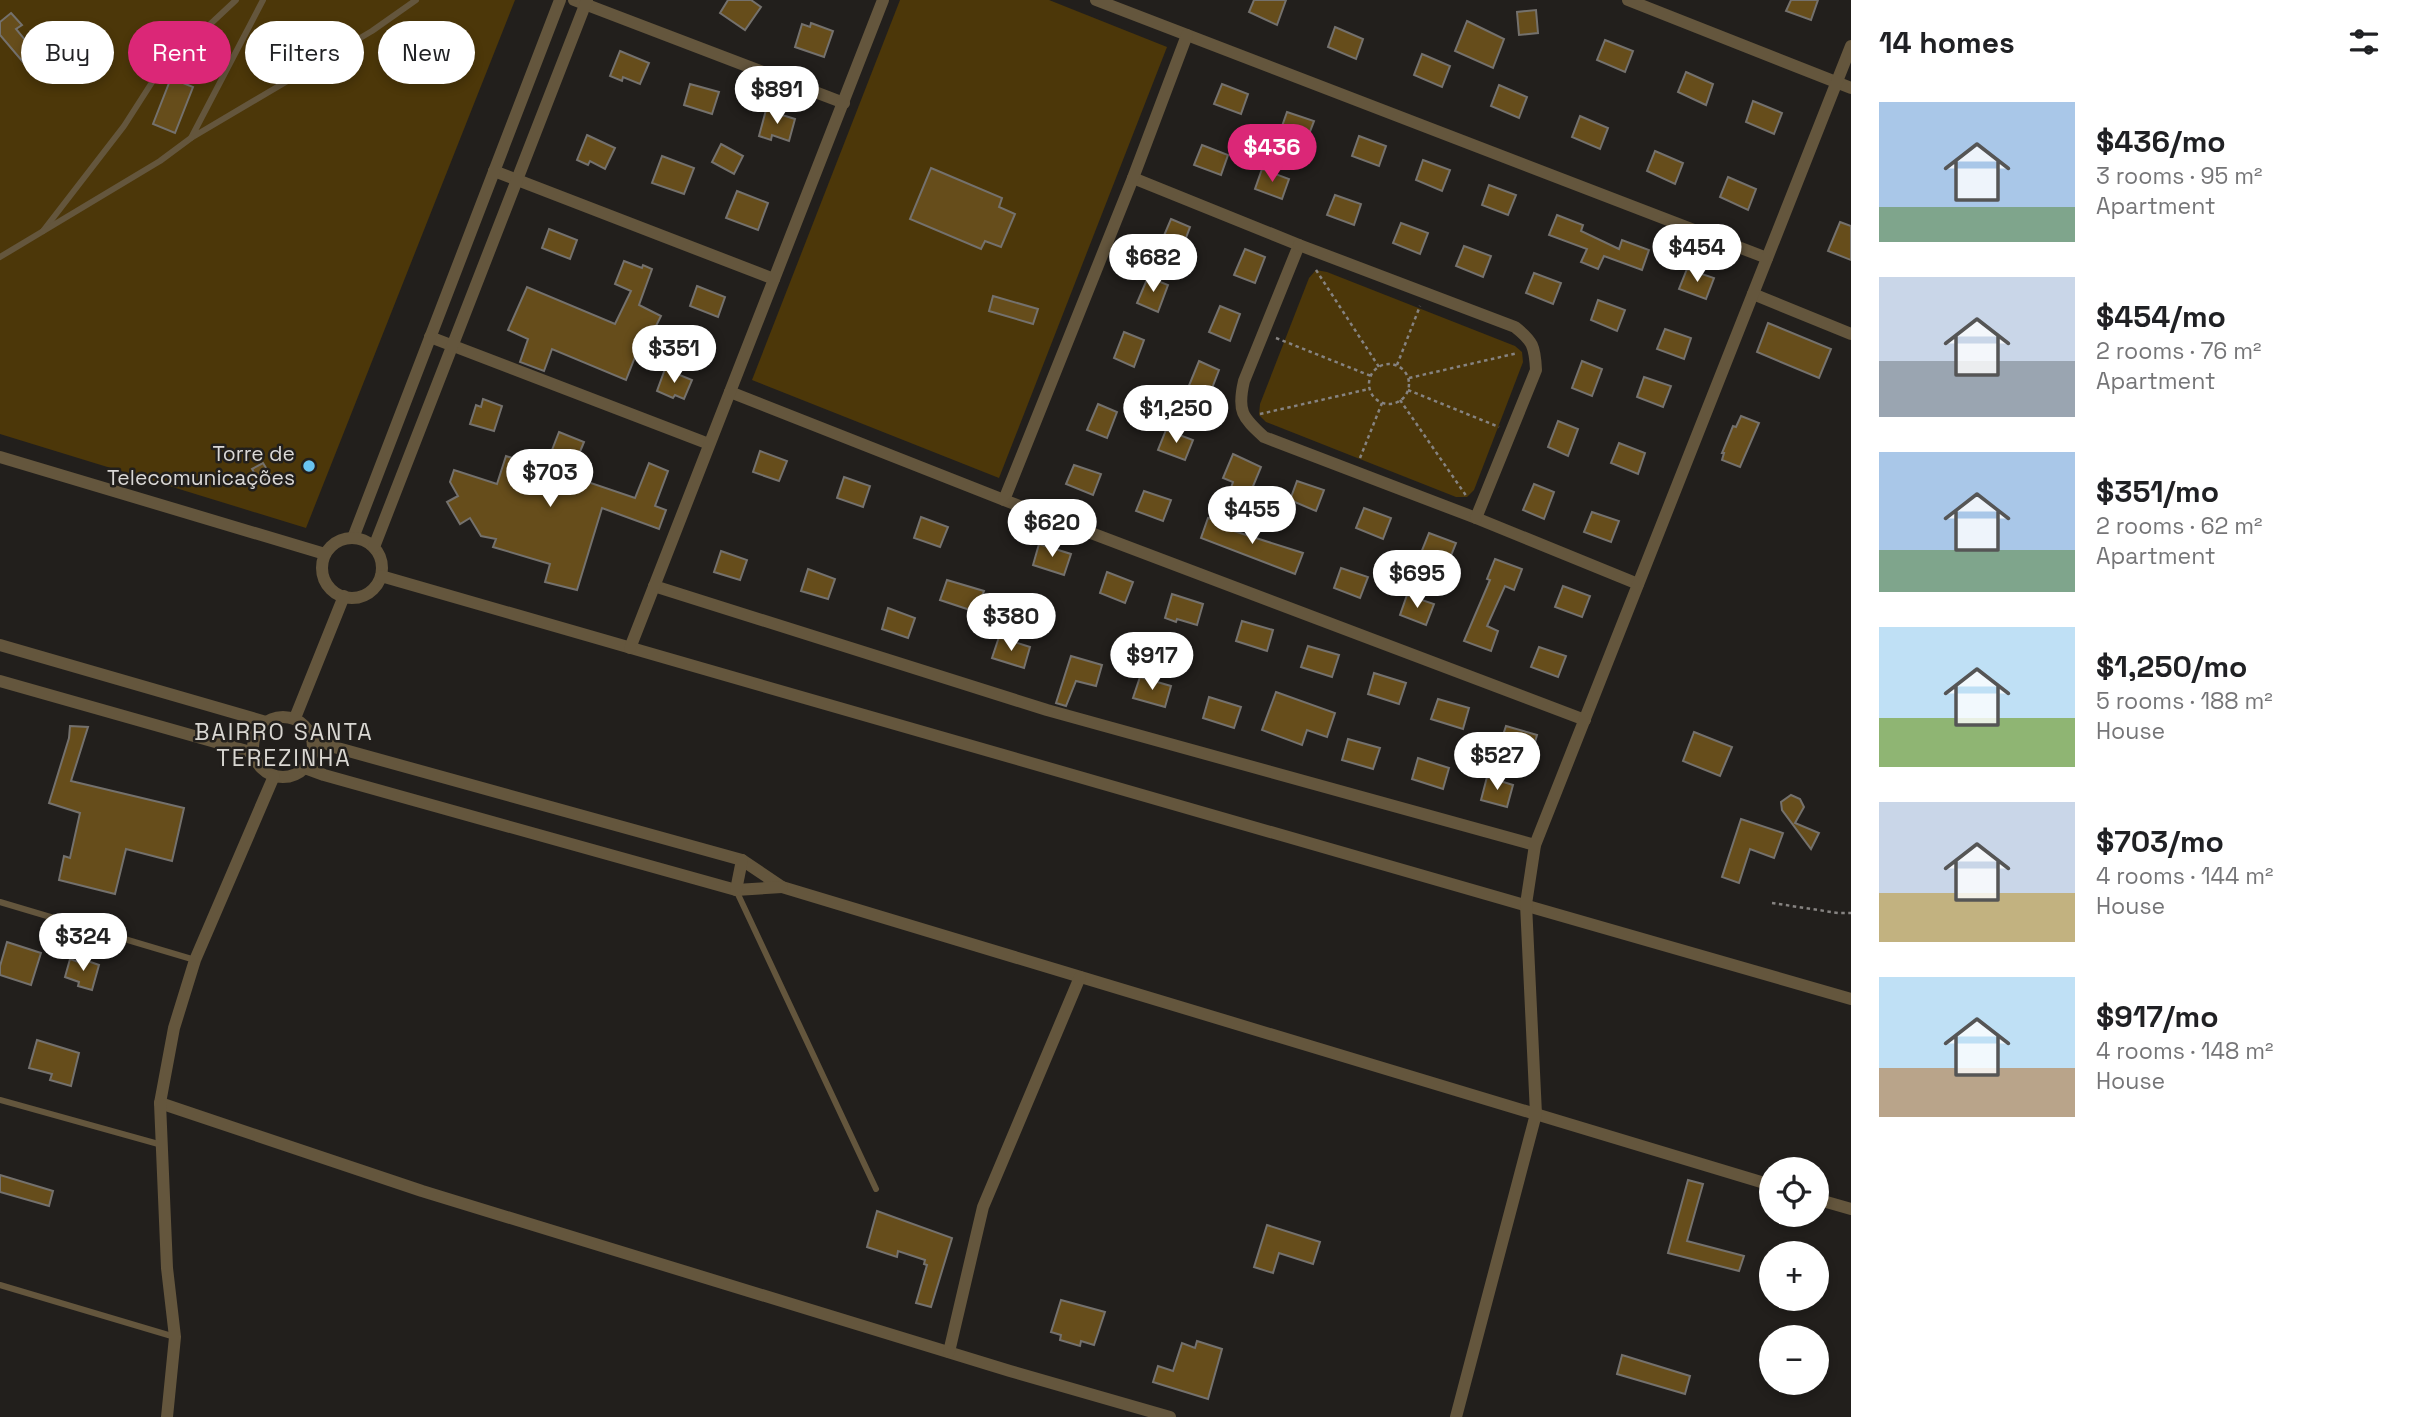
<!DOCTYPE html>
<html lang="en">
<head>
<meta charset="utf-8">
<style>
  body { margin:0; font-family:"Space Grotesk",sans-serif; background:#f2f2f2; color:#202124; height:100vh; display:flex; flex-direction:column; font-size:26px; white-space:nowrap }
  * { box-sizing:border-box; margin:0 }
  p { font-size:23px; color:#757577 }
  .icon { flex:none; width:38px; height:38px; fill:none; stroke:currentColor; stroke-width:2; stroke-linecap:round; stroke-linejoin:round }
  .map { position:relative; flex:1; overflow:hidden }
  .details { display:flex; flex-direction:column; background:#fff; width:560px }
  .details>* { flex:none }
  .guide { position:absolute; left:21px; top:21px; width:665px; height:63px; display:flex; gap:14px }
  .fabs { position:absolute; left:1759px; top:1157px; display:grid; gap:14px }
  .fabs a { display:grid; place-items:center; width:70px; height:70px; border-radius:50%; background:#fff; box-shadow:0 4px 10px #0003; font-size:35px }
  .price { position:absolute; translate:-50% -60px; padding:0 16px; border-radius:24px; background:#fff; color:#222; font-size:23px; line-height:46px; filter:drop-shadow(0 2px 4px #0008) }
  .price::after { content:''; position:absolute; left:50%; top:42px; width:21px; height:16px; margin-left:-10px; background:inherit; clip-path:polygon(0 0,100% 0,50% 100%) }
  .price.active { background:#db2777; color:#fff }
  ul { padding:0; list-style:none }
  li { display:flex; align-items:center; gap:21px; height:175px; padding:0 28px }
  li span { display:grid; place-items:center; flex:none; width:196px; height:140px; border-radius:0px; color:#555 }
  li>.icon { margin-inline-start:auto }
  span .icon { width:84px; height:84px; fill:#fffc; stroke-width:1 }
  li b { font-size:30px }
  h2 { display:flex; justify-content:space-between; align-items:center; height:84px; padding:0 28px; font-size:30px }
  .tag { padding:0 24px; border-radius:32px; background:#fff; box-shadow:0 4px 10px #0003; font-size:24px; line-height:63px }
  .tag.active { background:#db2777; color:#fff }
  main { display:flex; flex:1; min-height:0 }
  .map>svg:first-child { display:block }
  .green { fill:#4c3709 }
  .building { fill:#664d1b; stroke:#74716d; stroke-width:2 }
  .lines { fill:none; stroke-linecap:round; stroke-linejoin:round }
  .path { stroke:#868381; stroke-width:2.5; stroke-dasharray:3.5 3.5; stroke-linecap:butt }
  .service { stroke:#64563d; stroke-width:6 }
  .minor { stroke:#64563d; stroke-width:12 }
  .poi-dot { fill:#69c4f1; stroke:#221f1c; stroke-width:2.5 }
  .labels { text-anchor:middle; stroke-width:5; stroke-linejoin:round; paint-order:stroke }
  .poi-label { font-size:21px; fill:#dad8d6; stroke:#221f1c; text-anchor:end }
  .neighbourhood-label { font-size:23px; letter-spacing:2px; fill:#d9d7d2; stroke:#221f1c }
</style>
</head>
<body>
<main>
<div class="map">
<svg width="1851" height="1417" viewBox="0 0 1851 1417">
  <rect width="100%" height="100%" fill="#221f1c"/>
  <!-- green -->
  <g class="green">
    <path d="M0 0H515L306 528 0 434Z"/>
    <path d="M900 0H1049L1167 47 999 478 752 380Z"/>
    <path d="M1316 270 1327 272 1515 346 1522 352 1523 362 1474 490 1467 497H1456L1266 422 1259 415 1260 404 1309 278Z"/>
  </g>
  <!-- building -->
  <g class="building">
    <path d="M728 0H751L761 7 745 30 720 13Z"/>
    <path d="M1254 0H1286L1277 25 1249 12Z"/>
    <path d="M1791 0H1818L1811 20 1786 11Z"/>
    <path d="M1536 10 1538 33 1519 35 1517 12Z"/>
    <path d="M11 13 22 25 16 29 35 52 23 62 0 35V22Z"/>
    <path d="M1467 21 1504 39 1493 68 1455 51Z"/>
    <path d="M811 23 833 31 824 57 795 47 802 24 810 27Z"/>
    <path d="M1335 27 1363 39 1356 59 1328 47Z"/>
    <path d="M1605 40 1633 51 1625 72 1597 60Z"/>
    <path d="M620 51 649 63 640 84 623 77 622 81 610 76Z"/>
    <path d="M1422 54 1450 66 1442 87 1414 75Z"/>
    <path d="M1686 72 1713 84 1706 105 1678 92Z"/>
    <path d="M171 78 193 87 175 133 153 124Z"/>
    <path d="M690 84 719 92 712 114 684 105Z"/>
    <path d="M1222 84 1248 94 1241 114 1214 104Z"/>
    <path d="M1499 85 1527 97 1519 118 1491 106Z"/>
    <path d="M1753 101 1782 113 1774 134 1746 122Z"/>
    <path d="M766 110 795 119 789 141 772 135 771 140 759 136Z"/>
    <path d="M1287 112 1314 121 1306 142 1280 132Z"/>
    <path d="M1580 116 1608 128 1600 149 1572 137Z"/>
    <path d="M587 135 615 148 605 169 590 161 588 165 577 160Z"/>
    <path d="M1359 136 1386 146 1379 166 1352 156Z"/>
    <path d="M721 144 743 156 734 174 712 162Z"/>
    <path d="M1202 145 1228 155 1221 175 1194 165Z"/>
    <path d="M1655 151 1683 163 1675 184 1647 171Z"/>
    <path d="M662 156 694 168 684 194 652 183Z"/>
    <path d="M1423 160 1450 170 1442 191 1416 180Z"/>
    <path d="M931 168 1002 198 999 207 1015 214 1001 247 985 241 981 249 910 219Z"/>
    <path d="M1262 169 1289 179 1282 199 1255 189Z"/>
    <path d="M1728 177 1756 189 1748 210 1720 197Z"/>
    <path d="M1489 185 1516 195 1508 215 1482 205Z"/>
    <path d="M737 191 768 203 758 230 726 218Z"/>
    <path d="M1335 195 1361 204 1354 225 1327 215Z"/>
    <path d="M1557 215 1583 225 1581 231 1619 249 1622 240 1649 250 1642 270 1604 256 1598 269 1581 262 1587 249 1549 235Z"/>
    <path d="M1171 219 1190 227 1180 254 1160 245Z"/>
    <path d="M1840 222 1851 226V260L1828 251Z"/>
    <path d="M1401 223 1428 233 1420 254 1393 243Z"/>
    <path d="M549 229 577 240 570 259 542 248Z"/>
    <path d="M1464 246 1491 256 1483 277 1456 266Z"/>
    <path d="M1245 249 1265 257 1255 283 1234 275Z"/>
    <path d="M624 261 642 268 643 265 652 269 639 305 661 316 653 332 646 329 626 380 552 349 544 371 520 362 528 339 508 330 527 287 615 324 631 291 615 284Z"/>
    <path d="M1687 269 1714 278 1706 299 1679 289Z"/>
    <path d="M1534 273 1561 283 1553 304 1526 293Z"/>
    <path d="M1148 277 1168 285 1158 312 1137 303Z"/>
    <path d="M697 286 725 297 718 317 690 306Z"/>
    <path d="M993 296 1038 309 1033 324 989 311Z"/>
    <path d="M1598 300 1625 310 1617 331 1591 320Z"/>
    <path d="M1220 306 1240 314 1230 341 1209 332Z"/>
    <path d="M1768 323 1831 349 1819 378 1757 352Z"/>
    <path d="M1665 329 1691 338 1684 359 1657 349Z"/>
    <path d="M1124 332 1144 340 1134 367 1114 358Z"/>
    <path d="M1199 361 1219 370 1209 396 1188 388Z"/>
    <path d="M1582 361 1602 369 1592 396 1572 388Z"/>
    <path d="M665 369 692 380 684 399 675 395 673 398 657 391Z"/>
    <path d="M1644 377 1671 386 1663 407 1637 397Z"/>
    <path d="M483 399 502 406 494 431 470 424 476 405 481 407Z"/>
    <path d="M1098 404 1117 412 1107 438 1087 430Z"/>
    <path d="M1741 416 1759 423 1740 467 1722 460 1724 453H1722L1733 426 1736 427Z"/>
    <path d="M1558 421 1578 429 1568 456 1548 447Z"/>
    <path d="M1166 430 1193 440 1185 460 1158 450Z"/>
    <path d="M559 432 584 442 570 476 635 498 649 463 668 471 655 506 666 510 659 529 602 508 577 590 545 582 550 564 493 547 496 539 481 536 470 518 460 524 447 502 458 496 450 482 454 470 497 484 506 456 545 468Z"/>
    <path d="M1619 443 1645 453 1638 474 1611 463Z"/>
    <path d="M760 451 787 461 779 481 753 472Z"/>
    <path d="M1233 454 1261 467 1249 496 1231 488 1233 482 1223 478Z"/>
    <path d="M263 463 271 476 260 483 252 469Z"/>
    <path d="M1074 465 1101 474 1093 495 1066 484Z"/>
    <path d="M844 477 870 486 863 507 837 498Z"/>
    <path d="M1297 481 1324 490 1316 511 1290 500Z"/>
    <path d="M1534 484 1554 492 1544 519 1523 510Z"/>
    <path d="M1144 491 1171 500 1163 521 1136 511Z"/>
    <path d="M1364 508 1391 518 1383 539 1356 528Z"/>
    <path d="M1592 512 1619 521 1611 542 1584 532Z"/>
    <path d="M921 517 948 527 940 547 914 538Z"/>
    <path d="M1208 518 1235 527 1234 531 1303 553 1295 574 1201 538Z"/>
    <path d="M1429 533 1456 543 1448 563 1421 553Z"/>
    <path d="M1039 544 1071 554 1064 575 1033 565Z"/>
    <path d="M721 551 747 560 740 580 714 572Z"/>
    <path d="M1495 559 1522 569 1514 590 1505 586 1487 626 1498 631 1491 651 1464 641 1490 580 1487 579Z"/>
    <path d="M1341 568 1368 577 1360 598 1334 588Z"/>
    <path d="M808 569 835 579 828 599 801 591Z"/>
    <path d="M1107 572 1133 582 1125 603 1100 593Z"/>
    <path d="M947 580 984 591 976 612 940 600Z"/>
    <path d="M1563 586 1590 596 1582 617 1555 607Z"/>
    <path d="M1172 594 1203 604 1197 625 1177 619 1176 622 1165 618Z"/>
    <path d="M1407 595 1434 604 1426 625 1400 615Z"/>
    <path d="M888 608 915 618 908 638 882 629Z"/>
    <path d="M1242 621 1273 630 1267 651 1236 641Z"/>
    <path d="M999 637 1030 647 1024 668 992 658Z"/>
    <path d="M1308 646 1339 655 1332 677 1301 667Z"/>
    <path d="M1539 647 1566 656 1558 677 1531 667Z"/>
    <path d="M1071 656 1102 665 1096 686 1076 681 1066 706 1056 703Z"/>
    <path d="M1374 673 1406 683 1399 704 1368 694Z"/>
    <path d="M1140 677 1171 686 1165 707 1133 698Z"/>
    <path d="M1276 692 1335 713 1327 737 1307 730 1302 745 1262 730Z"/>
    <path d="M1209 697 1241 707 1234 728 1203 718Z"/>
    <path d="M1438 699 1469 708 1463 729 1431 719Z"/>
    <path d="M70 726 88 727 71 781 184 808 172 861 126 849 115 894 59 880 64 856 70 858 80 813 49 803 69 738Z"/>
    <path d="M1506 726 1537 735 1531 756 1499 747Z"/>
    <path d="M1694 732 1732 747 1720 776 1683 761Z"/>
    <path d="M1348 739 1380 748 1373 769 1342 760Z"/>
    <path d="M1418 758 1449 768 1443 789 1412 779Z"/>
    <path d="M1487 777 1513 785 1507 807 1481 800Z"/>
    <path d="M1791 795 1800 799 1804 807 1795 823 1819 833 1811 849 1782 810 1781 802Z"/>
    <path d="M1741 819 1783 833 1774 858 1750 849 1739 883 1722 877Z"/>
    <path d="M7 942 41 953 31 985 0 975V966Z"/>
    <path d="M70 959 84 964 85 960 99 965 92 990 78 986 79 982 65 977Z"/>
    <path d="M37 1040 79 1053 71 1086 50 1080 52 1074 29 1068Z"/>
    <path d="M0 1175 53 1191 49 1206 0 1192Z"/>
    <path d="M1688 1180 1703 1184 1687 1241 1744 1256 1739 1271 1668 1253Z"/>
    <path d="M877 1211 952 1238 931 1307 916 1303 927 1265 924 1264 925 1260 898 1251 897 1257 867 1247Z"/>
    <path d="M1267 1225 1320 1242 1313 1264 1279 1253 1273 1273 1254 1267Z"/>
    <path d="M1061 1300 1105 1312 1094 1345 1081 1341 1080 1346 1060 1340 1061 1335 1051 1332Z"/>
    <path d="M1197 1341 1222 1349 1208 1399 1153 1382 1158 1366 1173 1371 1182 1343 1195 1348Z"/>
    <path d="M1622 1355 1690 1376 1685 1394 1617 1374Z"/>
  </g>
  <g class="lines">
    <!-- path -->
    <g class="path">
      <path d="M1316 270 1379 367"/>
      <path d="M1276 338 1371 376"/>
      <circle cx="1389" cy="384" r="20"/>
      <path d="M1397 365 1420 306"/>
      <path d="M1409 378 1518 353"/>
      <path d="M1408 390 1499 427"/>
      <path d="M1400 400 1467 497"/>
      <path d="M1260 414 1369 389"/>
      <path d="M1360 458 1382 403"/>
      <path d="M1772 903 1838 913H1851"/>
    </g>
    <!-- service -->
    <g class="service">
      <path d="M263 0 191 138 372 31 416 0"/>
      <path d="M43 231 124 126 158 73 236 0"/>
      <path d="M0 257 160 161 191 138"/>
      <path d="M736 890 876 1189"/>
      <path d="M0 902 195 960"/>
      <path d="M0 1100 162 1145"/>
      <path d="M0 1285 175 1337"/>
    </g>
    <!-- minor -->
    <g class="minor">
      <path d="M574 0 844 103"/>
      <path d="M1096 0 1767 258"/>
      <path d="M1628 0 1851 88"/>
      <path d="M494 171 774 279"/>
      <path d="M1133 178 1299 245 1244 381C1237 411 1242 417 1264 437L1476 518 1638 584"/>
      <path d="M1299 245 1515 327C1533 341 1535 347 1536 370L1476 518"/>
      <path d="M1753 294 1851 334"/>
      <path d="M430 337 709 444"/>
      <path d="M730 392 1004 500 1585 720"/>
      <path d="M0 457 325 554"/>
      <path d="M1004 500 1133 178 1187 35"/>
      <path d="M353 538 560 0"/>
      <circle cx="352" cy="568" r="30"/>
      <path d="M374 547 587 0"/>
      <path d="M381 576 1851 999"/>
      <path d="M654 586 1047 710 1535 845"/>
      <path d="M0 645 266 722"/>
      <path d="M630 648 883 0"/>
      <path d="M0 681 254 753"/>
      <circle cx="283" cy="747" r="30"/>
      <path d="M295 718 344 596"/>
      <path d="M311 736 334 747 742 860 782 887 1771 1185"/>
      <path d="M305 768 324 775 736 890 782 887"/>
      <path d="M736 890 742 860"/>
      <path d="M160 1103 422 1191 1010 1371 1170 1417"/>
      <path d="M1816 1199 1851 1209"/>
      <path d="M949 1352 983 1207 1080 977"/>
      <path d="M167 1417 175 1337 167 1268 160 1103 174 1028 195 960 274 776"/>
      <path d="M1456 1417 1536 1114 1526 904 1535 845 1851 46"/>
    </g>
  </g>
  <!-- markers -->
  <circle class="poi-dot" cx="309" cy="466" r="7"/>
  <g class="labels">
    <!-- poi labels -->
    <g class="poi-label">
      <text x="295" y="461">Torre de<tspan x="295" dy="24">Telecomunicações</tspan></text>
    </g>
    <!-- neighbourhood labels -->
    <g class="neighbourhood-label">
      <text x="284" y="740">BAIRRO SANTA<tspan x="284" dy="26">TEREZINHA</tspan></text>
    </g>
  </g>
</svg>
<div class="fabs">
<a><svg class="icon" aria-label="locate" viewBox="0 0 24 24"><circle cx="12" cy="12" r="6"/><path d="M12 2v4M12 18v4M2 12h4M18 12h4"/></svg></a>
<a>+</a>
<a>−</a>
</div>
<b class="price" style="left:777px;top:126px">$891</b>
<b class="price active" style="left:1272px;top:184px">$436</b>
<b class="price" style="left:1697px;top:284px">$454</b>
<b class="price" style="left:1153px;top:294px">$682</b>
<b class="price" style="left:674px;top:385px">$351</b>
<b class="price" style="left:1176px;top:445px">$1,250</b>
<b class="price" style="left:550px;top:509px">$703</b>
<b class="price" style="left:1252px;top:546px">$455</b>
<b class="price" style="left:1052px;top:559px">$620</b>
<b class="price" style="left:1417px;top:610px">$695</b>
<b class="price" style="left:1011px;top:653px">$380</b>
<b class="price" style="left:1152px;top:692px">$917</b>
<b class="price" style="left:1497px;top:792px">$527</b>
<b class="price" style="left:83px;top:973px">$324</b>
<div class="guide">
<a class="tag">Buy</a>
<a class="tag active">Rent</a>
<a class="tag">Filters</a>
<a class="tag">New</a>
</div>
</div>
<section class="details">
<h2>14 homes<svg class="icon" aria-label="filters" viewBox="0 0 24 24"><path d="M4 7h16M4 17h16"/><circle cx="9" cy="7" r="2"/><circle cx="15" cy="17" r="2"/></svg></h2>
<ul>
<li><span style="background:linear-gradient(#a9c7e8 75%,#7fa58c 0)"><svg class="icon" aria-label="home" viewBox="0 0 24 24"><path d="M3 11l9-7 9 7M6 9v11h12V9"/></svg></span><div><b>$436/mo</b><p>3 rooms · 95 m²</p><p>Apartment</p></div></li>
<li><span style="background:linear-gradient(#c9d6e8 60%,#9aa5b1 0)"><svg class="icon" aria-label="home" viewBox="0 0 24 24"><path d="M3 11l9-7 9 7M6 9v11h12V9"/></svg></span><div><b>$454/mo</b><p>2 rooms · 76 m²</p><p>Apartment</p></div></li>
<li><span style="background:linear-gradient(#a9c7e8 70%,#7fa58c 0)"><svg class="icon" aria-label="home" viewBox="0 0 24 24"><path d="M3 11l9-7 9 7M6 9v11h12V9"/></svg></span><div><b>$351/mo</b><p>2 rooms · 62 m²</p><p>Apartment</p></div></li>
<li><span style="background:linear-gradient(#bfe0f5 65%,#8fb573 0)"><svg class="icon" aria-label="home" viewBox="0 0 24 24"><path d="M3 11l9-7 9 7M6 9v11h12V9"/></svg></span><div><b>$1,250/mo</b><p>5 rooms · 188 m²</p><p>House</p></div></li>
<li><span style="background:linear-gradient(#c9d6e8 65%,#c2b280 0)"><svg class="icon" aria-label="home" viewBox="0 0 24 24"><path d="M3 11l9-7 9 7M6 9v11h12V9"/></svg></span><div><b>$703/mo</b><p>4 rooms · 144 m²</p><p>House</p></div></li>
<li><span style="background:linear-gradient(#bfe0f5 65%,#b9a48a 0)"><svg class="icon" aria-label="home" viewBox="0 0 24 24"><path d="M3 11l9-7 9 7M6 9v11h12V9"/></svg></span><div><b>$917/mo</b><p>4 rooms · 148 m²</p><p>House</p></div></li>
</ul>
</section>
</main>
</body>
</html>
